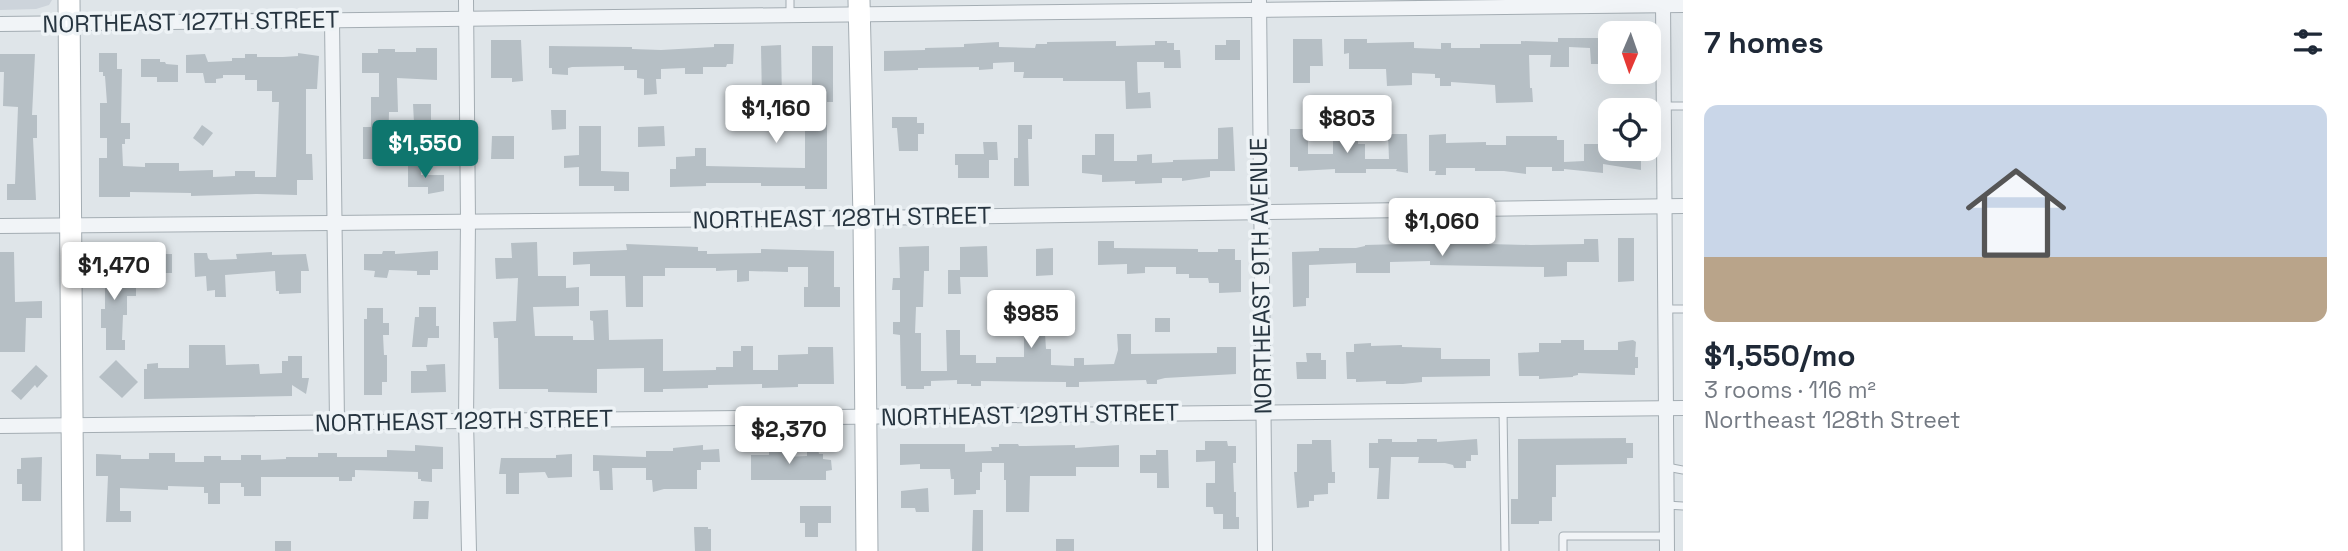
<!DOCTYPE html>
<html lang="en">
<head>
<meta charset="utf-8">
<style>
  body { margin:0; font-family:"Space Grotesk",sans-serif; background:#f2f2f3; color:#1f2937; height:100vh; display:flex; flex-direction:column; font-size:26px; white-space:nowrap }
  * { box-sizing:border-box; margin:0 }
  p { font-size:23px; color:#747a83 }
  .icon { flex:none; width:38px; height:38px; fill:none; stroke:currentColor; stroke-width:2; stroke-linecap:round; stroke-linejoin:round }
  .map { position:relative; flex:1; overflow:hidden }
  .panel { display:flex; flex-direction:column; background:#fff; width:665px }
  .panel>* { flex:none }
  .needle { width:46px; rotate:182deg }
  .fabs { position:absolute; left:1598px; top:21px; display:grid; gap:14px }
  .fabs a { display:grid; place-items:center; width:63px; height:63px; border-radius:14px; background:#fff; box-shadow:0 7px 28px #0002; font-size:35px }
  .price { position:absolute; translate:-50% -60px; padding:0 16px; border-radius:7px; background:#fff; color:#222; font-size:23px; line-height:46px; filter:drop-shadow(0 2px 4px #0008) }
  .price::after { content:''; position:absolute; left:50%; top:42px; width:21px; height:16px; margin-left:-10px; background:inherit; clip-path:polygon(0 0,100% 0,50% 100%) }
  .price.on { background:#0f766e; color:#fff }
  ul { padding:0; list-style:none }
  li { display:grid; align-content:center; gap:14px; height:371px; padding:0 21px }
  li span { display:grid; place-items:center; height:217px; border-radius:14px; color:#555 }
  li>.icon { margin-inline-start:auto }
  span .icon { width:126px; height:126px; fill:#fffc; stroke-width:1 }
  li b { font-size:30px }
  h2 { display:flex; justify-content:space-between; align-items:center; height:84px; padding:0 21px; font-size:30px }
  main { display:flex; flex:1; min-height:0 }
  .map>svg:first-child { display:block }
  .built { fill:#cdd4db }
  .building { fill:#b6bfc5 }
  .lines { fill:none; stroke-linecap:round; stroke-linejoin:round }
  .lane-casing { stroke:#a4adb3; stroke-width:9 }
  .street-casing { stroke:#a4adb3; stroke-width:16 }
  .secondary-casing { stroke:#a4adb3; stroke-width:23 }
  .lane { stroke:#f1f4f7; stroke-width:7 }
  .street { stroke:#f1f4f7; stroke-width:14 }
  .secondary { stroke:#fff; stroke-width:21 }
  .labels { text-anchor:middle; stroke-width:7; stroke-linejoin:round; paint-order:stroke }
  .street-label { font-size:24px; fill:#273540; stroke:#eef3f6 }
</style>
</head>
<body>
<main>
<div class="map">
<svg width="1683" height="551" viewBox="0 0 1683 551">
  <rect width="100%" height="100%" fill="#dfe5e9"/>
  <!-- built -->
  <path class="built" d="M0 0H52L49 5 36 9 0 10Z"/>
  <!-- building -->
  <g class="building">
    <path d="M1558 38H1607V64H1591L1590 48 1569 47V67H1550L1551 55H1529L1530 88H1532L1533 102 1496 103 1495 85 1451 82V86H1440V78H1435V74L1412 73V85L1387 86 1386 69H1349V53L1344 54V39H1367V43L1414 42V48L1441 49V43H1451V48H1480V44H1521V41L1558 42Z"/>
    <path d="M1293 39H1322L1323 66H1310V83H1293Z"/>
    <path d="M491 40H521L523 81 512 82V78H491Z"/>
    <path d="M1226 40H1240V60H1215V45H1226Z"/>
    <path d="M1116 41V46L1155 45V41H1167V43H1174V50H1180L1181 68H1164V62H1137L1138 93 1150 92 1151 108 1126 109 1125 81H1063V78H1023L1024 72H1014V62L993 63V69L979 70V67L918 68V70L884 71V51L925 50V48L964 47V44L999 42V47L1035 48 1036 44H1047V42Z"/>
    <path d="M714 44H734L733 64H727L726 67H703V74H685V68L661 69V79H656L657 94 644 95V79L637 78V70H624V66L572 67 568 68V75L552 74V68H549V46L632 47V49L661 50 714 47Z"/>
    <path d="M781 45 782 101 762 102 761 46Z"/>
    <path d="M812 46H833V102H827V189H805V186H761V183H706V186L670 187V169H676V157L695 156V148H706V166L805 168V116H812Z"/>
    <path d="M416 48H437V80L397 78 398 112H389L388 152H382V159H363V127H371V97H379V73H362V53H378V49H395V52H416Z"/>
    <path d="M99 53H117V69H122L121 123H130V139H125V144H122L123 166 145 167V163H179V171L213 170V177L235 176V171H255V177H276L279 102H272V91H257V80H245V75H223V78L216 79V83H205L203 73H186V55L205 54 208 62 232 61V58H245V54H257V57H283L298 56V53L319 56 317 89H306V154H312L313 180H297V195L257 194 191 196V193L130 192V197H99V158H107V138H100V103H107L105 76H103V72H99Z"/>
    <path d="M0 54H35L32 115H37V138H33L36 200H7V184H15L18 107 3 106 4 72H0Z"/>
    <path d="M141 59H160V62H165L166 64 178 65V82H157V77H141Z"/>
    <path d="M413 104H431V124H438L435 141H415Z"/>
    <path d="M551 110H566V129L552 130Z"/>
    <path d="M892 117H917V123H924V134H918V151H899L897 128H892Z"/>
    <path d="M202 125 213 133 203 146 193 138Z"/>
    <path d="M1018 125H1032V139H1028L1029 186H1014V158H1018Z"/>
    <path d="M579 126H601V171L629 172V191H614V186H579V167L564 168V156L579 155Z"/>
    <path d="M664 126 665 146 638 147V127Z"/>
    <path d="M1233 127 1235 171H1210V177L1182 181V178H1162V183L1135 184V181L1102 182V175L1082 173V155H1095V134H1114V161H1137V155L1152 154V163L1173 162V160L1218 159V128Z"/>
    <path d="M1290 129H1308V154H1333V134H1351V140H1358V144H1365V159H1389L1388 134H1407L1408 173 1396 171 1397 169H1366V173H1335V169L1298 171V167H1290Z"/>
    <path d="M1446 134V143L1486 142V145H1506V136H1557V140H1564V162L1584 161V144H1603V149H1641V170L1603 164V173L1564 169V171H1552V167H1526V174L1504 171H1475V168H1446V175H1435L1436 171H1429V135Z"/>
    <path d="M492 136H514V159H491Z"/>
    <path d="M983 142H997L998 160H989V178H958V165H955V154H984Z"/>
    <path d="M408 166H421V175H444V191L428 194V187H408Z"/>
    <path d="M1618 238H1634V281L1618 282Z"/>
    <path d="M1584 239H1598L1599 262H1567V276L1544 277V267L1430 265V261L1390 262V273H1356V263L1309 265V298H1306V306L1293 307 1292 252 1319 251V248H1356L1365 246V245L1438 243V240H1453V242L1489 241V244L1531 245 1584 244Z"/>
    <path d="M1098 241H1114V248L1198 249V252H1218V249H1235V260H1241V292L1219 293V283H1209L1208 278H1189V274H1176V267H1145V273L1127 274V264L1098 265Z"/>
    <path d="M537 242 538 276H566V288L579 287V306L533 307 535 336H573V340H594L593 321 590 320V311L608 310 609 340 663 339V371L716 370V367H733V351H741V346H753V370H778V355L808 354V347H833L834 384H798V387L762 388V384L708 385V388L663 389V392H644V368L597 369V393L548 392V389H499L498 338H494L493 322 516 321 518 278 496 279 495 258H512L511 243Z"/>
    <path d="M626 244 698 247V251H707V254L761 253V249L834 251V287H840V307H804V287H808V267H788V272L749 271V281L737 282V270L716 271V268H665V276H643V307H626L625 276H590V264L573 265V252L627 250Z"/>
    <path d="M929 246V271H924L923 307H916L915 333H921V371H947L946 330H960V355H976V363H996V357H1024V334H1045L1046 349H1051V365L1074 366V358H1084V365L1114 364 1118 350 1117 334H1131V354L1217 353V347H1236V374L1165 378 1157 380V384H1147L1146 380 1079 382V387H1066V382L981 381V386H971V384H957V380L931 381V386H924V389H906V386H901L900 335 893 334V322H900V290H892L893 278H900L899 247Z"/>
    <path d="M987 246 988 277H960L961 294H948V270H960V247Z"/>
    <path d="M1053 248V275L1036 276V249Z"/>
    <path d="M383 251H395V254L438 251V270H430V275H417V271L389 270 387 278 374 277 375 271 364 270V254H382Z"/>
    <path d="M0 252H14L15 302 42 301V318H26L25 352H0Z"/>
    <path d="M272 252V255L306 254 309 271H301V293L279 294V291H276L275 271 225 275 226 297H215V290L207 291 206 276 195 277 194 253H207L208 258 210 260 237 259 236 254Z"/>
    <path d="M100 254H115V263H121L122 285H136V296H127V315H123L122 340H125V350H106V328H101V309H105V281H100Z"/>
    <path d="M150 254H172V273H151Z"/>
    <rect x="1009" y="295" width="20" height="16"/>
    <path d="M419 307H436V326H439V338H428L427 347H412L415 317H419Z"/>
    <path d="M367 308H383V323H389V335H383L384 355H387V382H382V395H364V319H367Z"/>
    <rect x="1155" y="318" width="15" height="14"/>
    <path d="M1561 340H1584V350H1618V342L1633 340 1636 342 1635 357H1638V368H1635V375L1578 373V375L1573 376V377L1539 379V376H1519L1518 353 1539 352V343H1561Z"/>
    <path d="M1371 343V346L1402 345V347L1441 348V359H1490V376L1422 377V382L1403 384H1386V381L1356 382V379H1347L1346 352H1354V344Z"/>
    <path d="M189 345H225L226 365 259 364 260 374 282 373V361H288V356H302V378H309L306 394 292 385V396L144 399V369H147V364L158 363V368H189Z"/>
    <path d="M1306 353H1321V360H1326V379H1297L1296 362H1307Z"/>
    <path d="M116 360 138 382 122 398 99 377Z"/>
    <path d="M445 364 446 392 411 393V371H427L426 365Z"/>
    <path d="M36 365 48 376 37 388 35 385 21 400 11 391Z"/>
    <path d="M1626 438V443H1633V458H1627V464L1556 465V497H1552V521H1539V524H1511V499H1518V439Z"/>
    <path d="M1378 439H1392V442H1417V439H1437V442L1477 439 1478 455H1471V461H1466V468H1454L1453 465 1445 463H1418L1419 457H1391L1389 499H1377L1379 468H1369V443H1378Z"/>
    <path d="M1312 440H1331L1332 472H1335V483H1328V494L1314 495V501H1309V507L1297 508 1294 472H1297V444H1312Z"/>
    <path d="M1205 441H1227L1228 446H1236V463H1233L1234 492H1236V517H1239V529H1223V514H1214L1213 507H1206V483H1215V461L1196 462V450H1205Z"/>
    <path d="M900 444H965V452L992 451 991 447H999V444H1018L1019 446H1026L1075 445V448L1119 445V467H1076V476H1030L1029 512H1006V480H1004V463H982V472H980V490H976V494L954 495V479H951L950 469H920V464L900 465Z"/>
    <path d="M415 445 443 447V469H432V482L421 481V479H418V472L355 470V477H352V481H339V477H261V496H244V487H241V483H220V504H208V493H204V487L168 486V490L120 488V511H131V522H106L108 476H96V454L121 455V459H149V453H175V462H204V456H221V460H241V455H261V460L286 459V457H318V453H337V457H387V450L415 451Z"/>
    <path d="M703 445V450L719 449 720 462H701V470H697V489H664L653 492 652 480H646V468H612L613 490H600L599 471H593V455L646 457V451H673V448Z"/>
    <path d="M769 445H785V457L807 456V450L818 449 819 454H823V459L831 460 832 470 826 471V480H751V455H769Z"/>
    <path d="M1156 450H1168L1169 488H1157V473H1140V455H1156Z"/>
    <path d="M572 454V477L548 478 545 472 519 473V494H506V474H499L501 458H556V455Z"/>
    <path d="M42 457 41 501H22V484H17V469H21V458Z"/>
    <path d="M928 488 929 512H916L915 508H901V491Z"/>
    <path d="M414 501H429L428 519H413Z"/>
    <path d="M800 506H831V523H818V537H805V523H800Z"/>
    <path d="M973 510H983V551H972Z"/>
    <path d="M694 527H708V529H711V551H695Z"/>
    <rect x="1056" y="539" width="18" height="12"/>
    <rect x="275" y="541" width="16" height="10"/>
  </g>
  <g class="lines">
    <defs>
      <g id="lane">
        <path d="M790 15V0"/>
        <path d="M1664 106H1683"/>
        <path d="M1665 309H1683"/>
        <path d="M1503 409 1505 551"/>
        <path d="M1667 467 1683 470"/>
        <path d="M1666 505 1683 506"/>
        <path d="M1563 551V536H1666"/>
      </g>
      <g id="street">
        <path d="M466 0 468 221 466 420 469 551"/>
        <path d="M1663 0 1667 551"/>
        <path d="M1259 1 1265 551"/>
        <path d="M332 20 337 423"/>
        <path d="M0 24 1683 5"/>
        <path d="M0 226 864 218 1683 206"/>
        <path d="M0 426 1683 408"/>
      </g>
      <g id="secondary">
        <path d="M69 0 73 551"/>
        <path d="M859 0 864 218 867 551"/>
      </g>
    </defs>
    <!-- lane casing -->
    <use href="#lane" class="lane-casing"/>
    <!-- street casing -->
    <use href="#street" class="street-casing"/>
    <!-- secondary casing -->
    <use href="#secondary" class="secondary-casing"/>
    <!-- lane -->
    <use href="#lane" class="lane"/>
    <!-- street -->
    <use href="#street" class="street"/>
    <!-- secondary -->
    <use href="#secondary" class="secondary"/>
  </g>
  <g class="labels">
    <!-- street labels -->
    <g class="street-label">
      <text transform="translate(191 22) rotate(-1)" y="8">NORTHEAST 127TH STREET</text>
      <text transform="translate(842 218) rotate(-1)" y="8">NORTHEAST 128TH STREET</text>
      <text transform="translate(1261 276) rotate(-91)" y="8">NORTHEAST 9TH AVENUE</text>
      <text transform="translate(1030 415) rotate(-1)" y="8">NORTHEAST 129TH STREET</text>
      <text transform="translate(464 421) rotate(-1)" y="8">NORTHEAST 129TH STREET</text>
    </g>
  </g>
</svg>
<div class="fabs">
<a><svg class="needle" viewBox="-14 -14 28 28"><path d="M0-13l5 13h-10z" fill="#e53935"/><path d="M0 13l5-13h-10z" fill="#747a83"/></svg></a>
<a><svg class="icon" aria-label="locate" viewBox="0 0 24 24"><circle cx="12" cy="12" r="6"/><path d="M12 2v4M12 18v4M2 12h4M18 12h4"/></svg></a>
</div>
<b class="price" style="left:776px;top:145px">$1,160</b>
<b class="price" style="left:1347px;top:155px">$803</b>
<b class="price on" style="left:425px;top:180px">$1,550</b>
<b class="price" style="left:1442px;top:258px">$1,060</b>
<b class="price" style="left:114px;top:302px">$1,470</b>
<b class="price" style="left:1031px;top:350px">$985</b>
<b class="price" style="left:789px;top:466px">$2,370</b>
</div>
<section class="panel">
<h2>7 homes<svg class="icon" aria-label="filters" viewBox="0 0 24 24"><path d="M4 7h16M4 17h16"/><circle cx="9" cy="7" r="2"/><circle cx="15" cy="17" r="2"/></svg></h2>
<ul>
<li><span style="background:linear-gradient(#c9d6e8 70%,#b9a48a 0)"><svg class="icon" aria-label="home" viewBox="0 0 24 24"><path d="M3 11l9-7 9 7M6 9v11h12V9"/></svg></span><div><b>$1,550/mo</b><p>3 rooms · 116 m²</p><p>Northeast 128th Street</p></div></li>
</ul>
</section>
</main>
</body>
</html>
